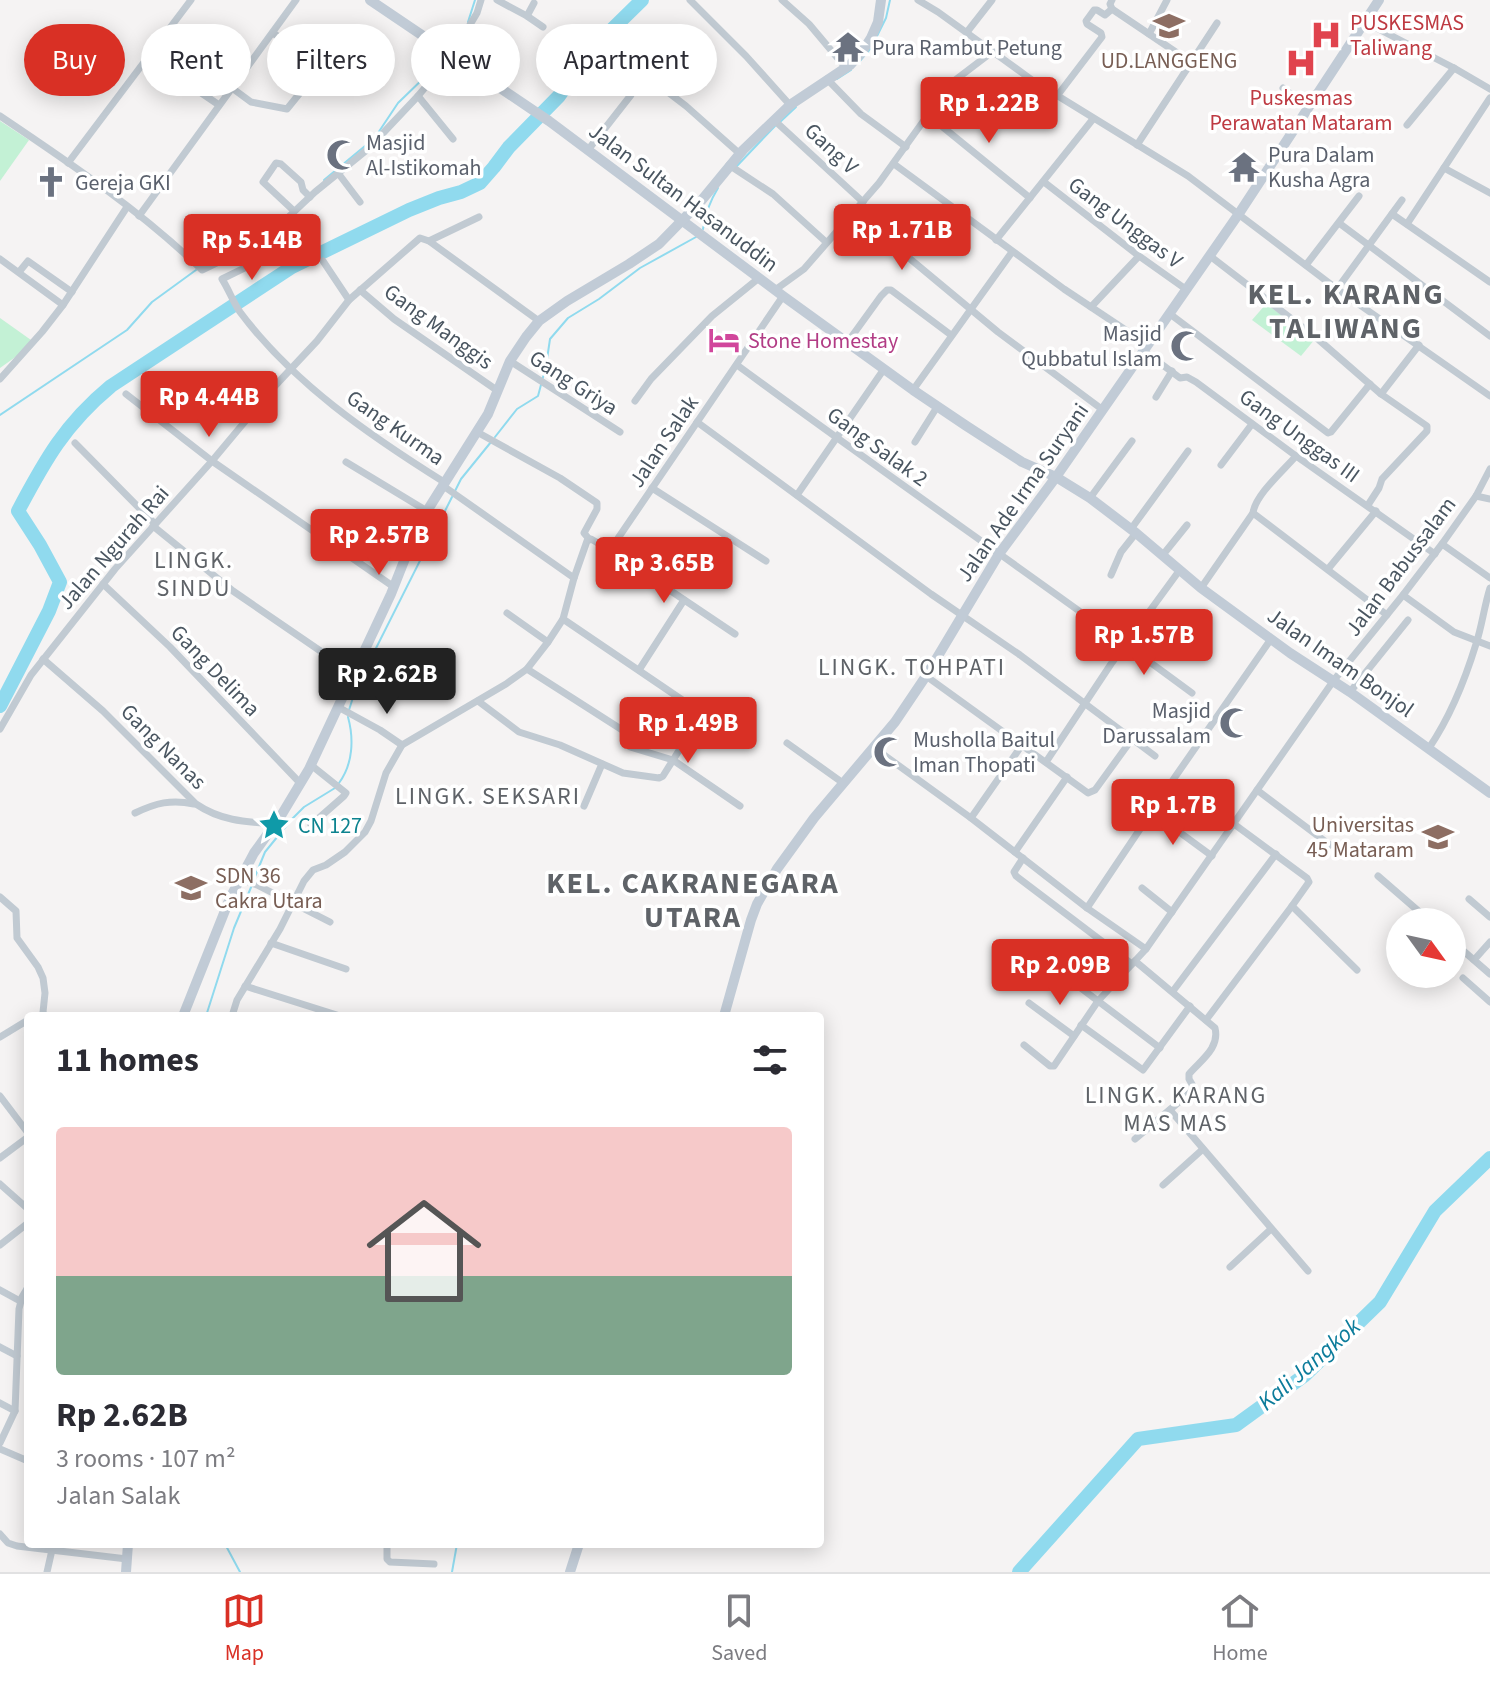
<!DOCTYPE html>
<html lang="en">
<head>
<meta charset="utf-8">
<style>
  body { margin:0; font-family:"Source Sans 3",sans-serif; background:#f2f2f3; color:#2b2b33; height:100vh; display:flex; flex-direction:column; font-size:30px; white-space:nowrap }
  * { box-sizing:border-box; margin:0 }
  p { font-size:26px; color:#7c7c81 }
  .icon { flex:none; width:44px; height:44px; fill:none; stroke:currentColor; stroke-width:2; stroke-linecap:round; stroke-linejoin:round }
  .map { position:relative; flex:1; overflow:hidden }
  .side { position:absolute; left:24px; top:1012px; width:800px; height:536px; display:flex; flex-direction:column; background:#fff; border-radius:8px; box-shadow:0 4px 20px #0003 }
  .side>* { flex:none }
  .banner { position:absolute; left:24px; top:24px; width:800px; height:72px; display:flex; gap:16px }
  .needle { width:52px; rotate:123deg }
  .fabs { position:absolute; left:1386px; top:908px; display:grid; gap:16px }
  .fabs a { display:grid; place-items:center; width:80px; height:80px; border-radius:50%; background:#fff; box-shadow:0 4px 20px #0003; font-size:40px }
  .price { position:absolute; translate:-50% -68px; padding:0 18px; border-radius:8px; background:#d93025; color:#fff; font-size:26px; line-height:52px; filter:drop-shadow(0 2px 4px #0008) }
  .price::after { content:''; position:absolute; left:50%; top:48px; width:24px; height:18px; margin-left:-12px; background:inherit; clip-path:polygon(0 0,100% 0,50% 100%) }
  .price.active { background:#222; color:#fff }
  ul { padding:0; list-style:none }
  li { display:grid; align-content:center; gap:16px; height:424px; padding:0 32px }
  li span { display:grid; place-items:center; height:248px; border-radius:8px; color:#555 }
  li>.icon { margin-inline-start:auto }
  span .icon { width:144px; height:144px; fill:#fffc; stroke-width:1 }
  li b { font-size:34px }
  h2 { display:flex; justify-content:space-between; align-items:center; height:96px; padding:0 32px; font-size:34px }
  .pill { padding:0 28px; border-radius:36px; background:#fff; box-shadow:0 4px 20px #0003; font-size:28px; line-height:72px }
  .pill.active { background:#d93025; color:#fff }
  .menu { display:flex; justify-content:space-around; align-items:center; height:112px; border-top:2px solid #e1e1e2; background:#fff; font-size:22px; color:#7c7c81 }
  .menu a { display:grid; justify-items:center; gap:4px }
  .menu .active { color:#d93025 }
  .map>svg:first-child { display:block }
  .green { fill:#c3f1d5 }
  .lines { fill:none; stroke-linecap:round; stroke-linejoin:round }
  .stream { stroke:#90daee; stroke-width:2 }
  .river { stroke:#90daee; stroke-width:14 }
  .street { stroke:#c1cad2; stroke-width:7 }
  .secondary { stroke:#c1cbd6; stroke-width:10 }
  .labels { text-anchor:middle; stroke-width:7; stroke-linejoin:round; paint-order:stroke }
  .health-label { font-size:22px; fill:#be3a42; stroke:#fff; text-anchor:start }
  .worship-label { font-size:22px; fill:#5b616d; stroke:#fff; text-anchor:start }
  .education-label { font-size:22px; fill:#785e54; stroke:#fff }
  .street-label { font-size:22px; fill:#4a5661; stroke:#fff }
  .hotel-label { font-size:22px; fill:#b23c85; stroke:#fff; text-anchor:start }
  .culture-label { font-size:22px; fill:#0d838f; stroke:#fff; text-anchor:start }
  .neighbourhood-label { font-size:24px; letter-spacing:2px; fill:#5f6368; stroke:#fff }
  .water-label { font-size:24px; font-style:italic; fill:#0c7c9b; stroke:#fff }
  .district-label { font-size:30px; font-weight:bold; letter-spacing:2px; fill:#5f6368; stroke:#fff }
</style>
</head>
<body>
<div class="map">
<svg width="1490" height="1572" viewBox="0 0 1490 1572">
  <rect width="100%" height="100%" fill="#f5f3f3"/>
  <!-- green -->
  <g class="green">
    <path d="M0 121 29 140 0 181Z"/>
    <path d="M1266 304 1315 339 1301 356 1252 320Z"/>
    <path d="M0 318 31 340 21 353 0 368Z"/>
  </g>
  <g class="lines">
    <!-- stream -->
    <g class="stream">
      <path d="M468 22 475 0"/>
      <path d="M877 36 886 18 890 0"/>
      <path d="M450 48 460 34"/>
      <path d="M859 62 870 49"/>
      <path d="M837 79 851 70"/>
      <path d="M780 122 796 107"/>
      <path d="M378 133 398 103 431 71 443 56"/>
      <path d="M735 168 775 126"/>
      <path d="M324 180 371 141"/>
      <path d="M703 229C705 215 710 201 718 188"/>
      <path d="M0 415 127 330 152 302 196 270"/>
      <path d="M495 437 517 409 538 396 546 366 550 339 568 318 599 299 640 268 696 237"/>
      <path d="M455 491 461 479 491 442"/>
      <path d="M349 710 356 688 452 497"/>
      <path d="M339 783C353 764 354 739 348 717"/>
      <path d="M254 879 265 852 291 820 304 807 335 788"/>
      <path d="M206 1016 234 928 252 885"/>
      <path d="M225 1544 240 1572"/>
      <path d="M452 1572 457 1544"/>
    </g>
    <!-- river -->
    <g class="river">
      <path d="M0 706 49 611 60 582 40 545 18 511C45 460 65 424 111 386L292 267 409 210 439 198 461 192 480 183 494 167 509 147 559 96 592 49 642 0"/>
      <path d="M1019 1572 1138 1439 1236 1425 1305 1375 1380 1302 1435 1211 1490 1158"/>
    </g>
    <!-- street -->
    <g class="street">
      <path d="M497 0 527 16 543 27"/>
      <path d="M690 0 746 56 790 105"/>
      <path d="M782 0 809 24 846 68"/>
      <path d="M918 0 938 12 1032 80 1188 176 1337 289 1490 396"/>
      <path d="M1112 0 1110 4 1112 9 1192 63"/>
      <path d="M527 16 534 3"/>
      <path d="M1365 22 1454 68 1490 89"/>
      <path d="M967 32 992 0"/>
      <path d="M1149 34 1167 0"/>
      <path d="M610 48 686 106 740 154"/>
      <path d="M147 56 219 105"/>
      <path d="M827 79 861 114 906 147"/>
      <path d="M232 88 251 102 287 109 308 83 314 81 318 75 314 70 320 62 300 50H298L273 33"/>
      <path d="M1283 88 1308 107"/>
      <path d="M418 96 453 139"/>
      <path d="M1057 96 1102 37 1101 33 1087 24 1086 21 1094 10H1097L1105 15 1112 9"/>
      <path d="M928 115 1030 198"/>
      <path d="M0 116C70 163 141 211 202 270L264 240 315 192 368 149 418 96 452 55 477 13 481 0"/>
      <path d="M774 120 863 202"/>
      <path d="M1407 125 1454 68"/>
      <path d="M1137 145 1217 23"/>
      <path d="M588 150 631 95"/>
      <path d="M68 163 191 0"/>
      <path d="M894 164 1064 289 1148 345"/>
      <path d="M729 165 773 194 826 242"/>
      <path d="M1444 168 1490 193"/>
      <path d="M338 173 360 202"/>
      <path d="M1044 182 1139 256 1187 290"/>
      <path d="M855 210 897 248 998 332 1103 410"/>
      <path d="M294 211 263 182 276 163 281 164 301 182 303 190 310 197"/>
      <path d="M1392 214 1490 282"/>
      <path d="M139 216 296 0"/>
      <path d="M1339 223 1490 336"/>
      <path d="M1407 224 1490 98"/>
      <path d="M996 240 1093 119"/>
      <path d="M429 241 539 321"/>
      <path d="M1210 256 1319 340 1381 394 1427 426V431L1382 479 1379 488 1368 505"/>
      <path d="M267 257 222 279C229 290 233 302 240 312 293 383 369 435 444 482"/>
      <path d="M0 259 63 305"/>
      <path d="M323 261 349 300"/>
      <path d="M1306 265 1359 196"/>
      <path d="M19 272 28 261 72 292"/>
      <path d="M1337 289 1402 200"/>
      <path d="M360 290 394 319 498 391"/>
      <path d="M775 290 804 269 879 183 950 84 992 52"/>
      <path d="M1091 307 1139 256"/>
      <path d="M1170 314 1328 433 1331 432 1370 384"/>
      <path d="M847 343 881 296 887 290H891L951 335"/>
      <path d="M1144 351 1180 378 1187 377 1196 382 1296 456 1435 554"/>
      <path d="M510 361 620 432"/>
      <path d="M737 365C887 476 1042 582 1192 693"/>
      <path d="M0 379 42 332 63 305 127 207"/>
      <path d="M913 390 1012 252"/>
      <path d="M126 394 212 461 394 587"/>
      <path d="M1381 394 1419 345"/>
      <path d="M1156 397 1172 371"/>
      <path d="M635 401 651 379 712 316 759 278"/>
      <path d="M697 422 931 594 1020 655 1155 756"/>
      <path d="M477 432 560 478 597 503V509L584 533 589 539"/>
      <path d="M915 442 937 407"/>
      <path d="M75 443 155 524"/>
      <path d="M346 462 427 511"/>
      <path d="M1221 465 1252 424"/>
      <path d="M442 485 574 578"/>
      <path d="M652 488 766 561"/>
      <path d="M797 495 884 369"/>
      <path d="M1476 496 1490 499"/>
      <path d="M1090 498 1132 441"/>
      <path d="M1253 513 1387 615"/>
      <path d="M153 526 233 591 354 674"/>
      <path d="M1131 529 1188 451"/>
      <path d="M1442 544 1490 578"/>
      <path d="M610 550 735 634"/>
      <path d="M1162 556 1187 525"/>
      <path d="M1328 569 1376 511"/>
      <path d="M1111 575 1121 552 1136 533"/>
      <path d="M103 584 170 647 301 784"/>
      <path d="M1201 588 1253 513C1255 495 1284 470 1296 456"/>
      <path d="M1403 595 1454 632 1490 646"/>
      <path d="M507 613 548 642"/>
      <path d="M43 659 103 711 196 804C221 821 246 822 275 824"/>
      <path d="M527 669 627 733 629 735 630 747 673 760 740 806"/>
      <path d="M639 670 684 600"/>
      <path d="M926 676 1088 793 1095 790 1132 739"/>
      <path d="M1350 692 1408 620"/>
      <path d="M478 701 519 732 560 745 623 773 659 778 663 776 700 717V712L563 619"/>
      <path d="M338 707 380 730 402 745"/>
      <path d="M0 729 31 675 115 569 212 461 273 388 317 341 349 300 420 238 429 241 479 217"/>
      <path d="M787 743 843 783"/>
      <path d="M873 747 971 818 1087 908 1146 949"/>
      <path d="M1429 748C1450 717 1465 680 1476 644 1482 626 1484 607 1490 588"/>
      <path d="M1046 762 1111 664 1179 571"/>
      <path d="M1257 790 1330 845"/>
      <path d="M1157 805 1185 823"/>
      <path d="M584 806 602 764"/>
      <path d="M1152 812 1212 856"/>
      <path d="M135 813C156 803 171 799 194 804"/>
      <path d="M971 818 1022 745"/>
      <path d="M311 825 344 796 346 793 311 765"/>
      <path d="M1015 852 1067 777"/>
      <path d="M1023 858 1014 872 1016 876 1132 964"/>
      <path d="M1378 876 1431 922"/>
      <path d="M240 879 257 885 330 922"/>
      <path d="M1142 888 1172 912"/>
      <path d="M0 897 16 911 17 938 38 967 43 978 45 993 43 1012 45 1016"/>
      <path d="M1469 899 1490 917"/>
      <path d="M1292 906 1357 970"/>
      <path d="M1087 908 1175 777 1271 639"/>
      <path d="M1452 941 1490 974"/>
      <path d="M271 943 346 969"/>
      <path d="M1040 957 1160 1048"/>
      <path d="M1474 960 1490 942"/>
      <path d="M1463 978 1490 1002"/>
      <path d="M245 986 340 1016"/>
      <path d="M1173 991 1276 854"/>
      <path d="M1029 1003 1074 1036"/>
      <path d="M232 1016 237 1000 280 929 304 881 313 870 326 865 345 852 365 832 371 821 386 773 402 745 506 684 527 669 548 642 563 619 574 578 587 541 591 539 610 550 783 296"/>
      <path d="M1206 1020 1292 906 1309 882 1307 878 1234 824"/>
      <path d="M1081 1025 1143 1070 1190 1006"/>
      <path d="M0 1037 28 1020"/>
      <path d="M1024 1045 1050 1066H1054L1098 1001 1146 949 1334 680 1403 595 1442 544 1476 496 1490 469"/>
      <path d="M0 1096 28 1133"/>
      <path d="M1170 1110 1308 1271"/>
      <path d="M1135 1139 1192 1091 1193 1086 1189 1079V1074C1201 1060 1220 1048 1215 1028L1135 961"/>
      <path d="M0 1158 28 1137"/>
      <path d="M0 1184 28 1209"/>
      <path d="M1163 1185 1203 1149"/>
      <path d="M0 1245 28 1223"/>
      <path d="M1230 1267 1271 1229"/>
      <path d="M0 1290 20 1301"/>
      <path d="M0 1347 17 1356"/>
      <path d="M0 1403 15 1411"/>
      <path d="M0 1443 15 1411 19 1309 22 1297 28 1287"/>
      <path d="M0 1449 28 1461"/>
      <path d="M0 1534 8 1543 17 1546 127 1559"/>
      <path d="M387 1544V1559L390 1562 434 1564"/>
      <path d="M47 1572 52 1550"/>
    </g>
    <!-- secondary -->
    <g class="secondary">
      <path d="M370 0 549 121 783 296 913 390 965 425 1022 462 1056 477 1090 498 1136 533 1201 588 1290 653 1350 692 1490 793"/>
      <path d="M183 1016 230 898 254 853 282 814 309 769 391 594 408 551 427 511 488 414 510 361 526 337 539 321 567 301 629 264 659 244 701 201 743 150 790 105 850 65 862 52 871 38 878 22 881 0"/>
      <path d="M724 1016 751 920 757 904 777 869 814 818 895 722 926 676 999 554 1056 477 1238 215 1379 0"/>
      <path d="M126 1572 128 1544"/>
      <path d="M570 1572 579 1544"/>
    </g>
  </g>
  <!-- icons -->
  <defs>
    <symbol id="school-bare" viewBox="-9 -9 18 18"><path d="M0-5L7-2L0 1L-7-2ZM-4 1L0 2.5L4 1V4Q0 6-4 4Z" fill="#8d6e63" stroke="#fff" stroke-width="2.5" paint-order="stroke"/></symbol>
    <symbol id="hospital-bare" viewBox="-9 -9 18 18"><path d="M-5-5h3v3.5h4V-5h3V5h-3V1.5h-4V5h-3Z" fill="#e0444e" stroke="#fff" stroke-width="2.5" paint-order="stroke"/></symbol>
    <symbol id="temple-bare" viewBox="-9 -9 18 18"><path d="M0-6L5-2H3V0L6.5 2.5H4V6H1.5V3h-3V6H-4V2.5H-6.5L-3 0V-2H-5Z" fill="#6b7280" stroke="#fff" stroke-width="2.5" paint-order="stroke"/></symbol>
    <symbol id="mosque-bare" viewBox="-9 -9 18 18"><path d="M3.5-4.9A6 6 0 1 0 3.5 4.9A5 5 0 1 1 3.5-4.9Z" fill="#6b7280" stroke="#fff" stroke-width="2.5" paint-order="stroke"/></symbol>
    <symbol id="church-bare" viewBox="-9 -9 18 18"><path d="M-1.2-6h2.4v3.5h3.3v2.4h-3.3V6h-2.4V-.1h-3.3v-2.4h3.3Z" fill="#6b7280" stroke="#fff" stroke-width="2.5" paint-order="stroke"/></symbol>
    <symbol id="hotel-bare" viewBox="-9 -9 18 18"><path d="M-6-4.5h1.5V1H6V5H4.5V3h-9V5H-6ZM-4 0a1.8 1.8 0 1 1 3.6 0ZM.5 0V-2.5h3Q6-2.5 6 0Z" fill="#d1479c" stroke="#fff" stroke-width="2.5" paint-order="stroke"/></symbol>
    <symbol id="sight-bare" viewBox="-9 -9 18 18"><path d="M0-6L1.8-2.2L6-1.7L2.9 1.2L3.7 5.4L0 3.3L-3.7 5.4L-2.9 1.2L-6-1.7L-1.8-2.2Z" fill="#0f9aa8" stroke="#fff" stroke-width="2.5" paint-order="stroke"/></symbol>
    <symbol id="university-bare" viewBox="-9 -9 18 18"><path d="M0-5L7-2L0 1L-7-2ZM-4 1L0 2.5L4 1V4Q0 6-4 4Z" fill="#8d6e63" stroke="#fff" stroke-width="2.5" paint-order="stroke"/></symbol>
  </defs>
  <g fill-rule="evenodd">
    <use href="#school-bare" x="1147" y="4" width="44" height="44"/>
    <use href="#hospital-bare" x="1304" y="13" width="44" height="44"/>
    <use href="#temple-bare" x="826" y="25" width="44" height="44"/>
    <use href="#hospital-bare" x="1279" y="41" width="44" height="44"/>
    <use href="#mosque-bare" x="320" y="133" width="44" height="44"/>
    <use href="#temple-bare" x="1222" y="145" width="44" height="44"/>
    <use href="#church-bare" x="29" y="160" width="44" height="44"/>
    <use href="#hotel-bare" x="702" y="318" width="44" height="44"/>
    <use href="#mosque-bare" x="1164" y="324" width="44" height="44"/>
    <use href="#mosque-bare" x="1213" y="701" width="44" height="44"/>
    <use href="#mosque-bare" x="867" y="730" width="44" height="44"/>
    <use href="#sight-bare" x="252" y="803" width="44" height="44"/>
    <use href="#university-bare" x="1416" y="815" width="44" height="44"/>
    <use href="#school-bare" x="169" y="866" width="44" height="44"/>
  </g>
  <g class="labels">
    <!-- health labels -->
    <g class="health-label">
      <text x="1350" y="30">PUSKESMAS<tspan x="1350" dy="25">Taliwang</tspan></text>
      <text x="1301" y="105" text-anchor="middle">Puskesmas<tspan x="1301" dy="25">Perawatan Mataram</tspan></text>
    </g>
    <!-- worship labels -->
    <g class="worship-label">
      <text x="872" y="55">Pura Rambut Petung</text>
      <text x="366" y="150">Masjid<tspan x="366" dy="25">Al-Istikomah</tspan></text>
      <text x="1268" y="162">Pura Dalam<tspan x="1268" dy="25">Kusha Agra</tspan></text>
      <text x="75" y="190">Gereja GKI</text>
      <text x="1162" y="341" text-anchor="end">Masjid<tspan x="1162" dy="25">Qubbatul Islam</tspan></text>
      <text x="1211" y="718" text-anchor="end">Masjid<tspan x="1211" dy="25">Darussalam</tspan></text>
      <text x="913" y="747">Musholla Baitul<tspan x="913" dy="25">Iman Thopati</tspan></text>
    </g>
    <!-- education labels -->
    <g class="education-label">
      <text x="1169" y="68">UD.LANGGENG</text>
      <text x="1414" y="832" text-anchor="end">Universitas<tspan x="1414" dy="25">45 Mataram</tspan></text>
      <text x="215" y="883" text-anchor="start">SDN 36<tspan x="215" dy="25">Cakra Utara</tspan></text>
    </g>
    <!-- street labels -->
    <g class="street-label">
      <text transform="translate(832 148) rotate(43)" y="8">Gang V</text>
      <text transform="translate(684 197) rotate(37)" y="8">Jalan Sultan Hasanuddin</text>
      <text transform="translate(1126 222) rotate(37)" y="8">Gang Unggas V</text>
      <text transform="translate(439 326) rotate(36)" y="8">Gang Manggis</text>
      <text transform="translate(574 382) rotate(33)" y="8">Gang Griya</text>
      <text transform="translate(396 427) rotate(35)" y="8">Gang Kurma</text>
      <text transform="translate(1300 435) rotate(36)" y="8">Gang Unggas III</text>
      <text transform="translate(663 441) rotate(-56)" y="8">Jalan Salak</text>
      <text transform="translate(878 446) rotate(36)" y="8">Gang Salak 2</text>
      <text transform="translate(1022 492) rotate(-55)" y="8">Jalan Ade Irma Suryani</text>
      <text transform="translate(113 547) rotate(-49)" y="8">Jalan Ngurah Rai</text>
      <text transform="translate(1400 566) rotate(-53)" y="8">Jalan Babussalam</text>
      <text transform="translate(1341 662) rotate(35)" y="8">Jalan Imam Bonjol</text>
      <text transform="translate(216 670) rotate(46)" y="8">Gang Delima</text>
      <text transform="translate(164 746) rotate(45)" y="8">Gang Nanas</text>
    </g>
    <!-- hotel labels -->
    <g class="hotel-label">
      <text x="748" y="348">Stone Homestay</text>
    </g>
    <!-- culture labels -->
    <g class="culture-label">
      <text x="298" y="833">CN 127</text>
    </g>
    <!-- neighbourhood labels -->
    <g class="neighbourhood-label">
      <text x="194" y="568">LINGK.<tspan x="194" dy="28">SINDU</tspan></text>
      <text x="912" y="675">LINGK. TOHPATI</text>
      <text x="488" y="804">LINGK. SEKSARI</text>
      <text x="1176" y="1103">LINGK. KARANG<tspan x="1176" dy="28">MAS MAS</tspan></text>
    </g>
    <!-- water labels -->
    <g class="water-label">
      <text transform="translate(1309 1364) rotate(-41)" y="8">Kali Jangkok</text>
    </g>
    <!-- district labels -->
    <g class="district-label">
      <text x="1346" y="304">KEL. KARANG<tspan x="1346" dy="34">TALIWANG</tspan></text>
      <text x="693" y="893">KEL. CAKRANEGARA<tspan x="693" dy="34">UTARA</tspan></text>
    </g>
  </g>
</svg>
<div class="fabs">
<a><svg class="needle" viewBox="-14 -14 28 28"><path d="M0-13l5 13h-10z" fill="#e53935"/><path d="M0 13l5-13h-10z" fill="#7c7c81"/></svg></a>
</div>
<b class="price" style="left:989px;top:145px">Rp 1.22B</b>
<b class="price" style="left:902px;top:272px">Rp 1.71B</b>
<b class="price" style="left:252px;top:282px">Rp 5.14B</b>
<b class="price" style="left:209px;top:439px">Rp 4.44B</b>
<b class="price" style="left:379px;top:577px">Rp 2.57B</b>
<b class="price" style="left:664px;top:605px">Rp 3.65B</b>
<b class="price" style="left:1144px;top:677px">Rp 1.57B</b>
<b class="price active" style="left:387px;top:716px">Rp 2.62B</b>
<b class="price" style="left:688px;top:765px">Rp 1.49B</b>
<b class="price" style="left:1173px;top:847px">Rp 1.7B</b>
<b class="price" style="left:1060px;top:1007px">Rp 2.09B</b>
<div class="banner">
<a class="pill active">Buy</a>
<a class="pill">Rent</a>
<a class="pill">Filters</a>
<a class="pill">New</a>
<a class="pill">Apartment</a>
</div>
<section class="side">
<h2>11 homes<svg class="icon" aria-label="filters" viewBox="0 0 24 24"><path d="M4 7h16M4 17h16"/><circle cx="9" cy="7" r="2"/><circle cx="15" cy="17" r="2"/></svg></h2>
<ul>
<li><span style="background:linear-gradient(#f6c9c9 60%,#7fa58c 0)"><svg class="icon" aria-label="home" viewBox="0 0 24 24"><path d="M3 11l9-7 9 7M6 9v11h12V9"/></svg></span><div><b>Rp 2.62B</b><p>3 rooms · 107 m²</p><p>Jalan Salak</p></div></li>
</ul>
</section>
</div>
<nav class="menu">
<a class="active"><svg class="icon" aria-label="map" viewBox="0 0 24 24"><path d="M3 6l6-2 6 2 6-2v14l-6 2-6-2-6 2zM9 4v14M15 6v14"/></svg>Map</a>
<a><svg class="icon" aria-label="saved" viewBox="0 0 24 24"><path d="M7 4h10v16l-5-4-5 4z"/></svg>Saved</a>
<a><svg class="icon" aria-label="home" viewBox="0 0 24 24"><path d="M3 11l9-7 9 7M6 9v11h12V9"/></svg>Home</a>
</nav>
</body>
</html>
